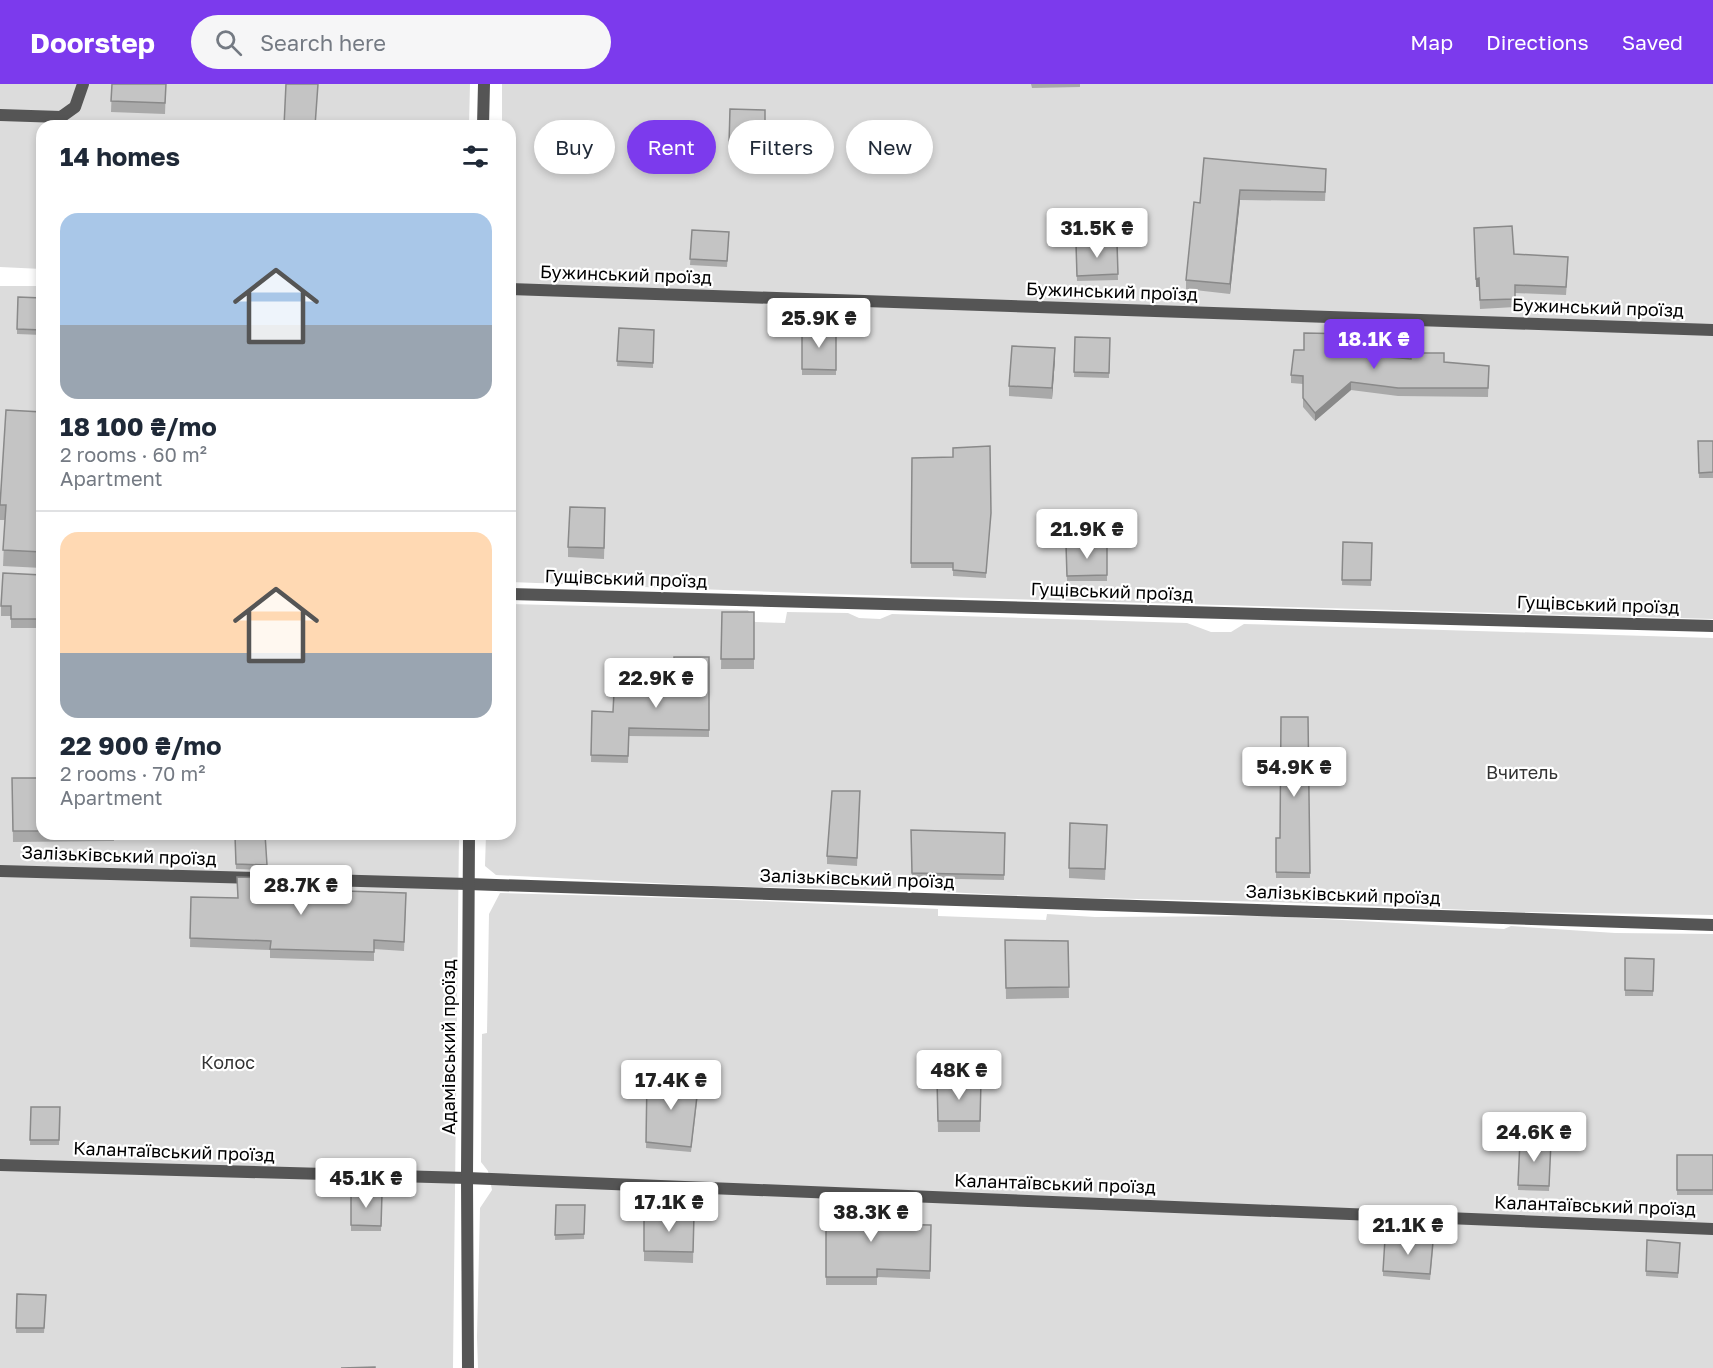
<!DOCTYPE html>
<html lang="en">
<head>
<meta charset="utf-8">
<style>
  body { margin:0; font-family:"Golos Text",sans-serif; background:#f6f6f7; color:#1f2937; height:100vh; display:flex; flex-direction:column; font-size:22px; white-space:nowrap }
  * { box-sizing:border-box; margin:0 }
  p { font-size:20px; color:#747a83 }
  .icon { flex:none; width:33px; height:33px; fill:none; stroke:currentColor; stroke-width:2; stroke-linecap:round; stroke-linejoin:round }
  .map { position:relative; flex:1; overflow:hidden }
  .side { position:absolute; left:36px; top:36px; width:480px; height:720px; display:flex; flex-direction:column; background:#fff; border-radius:18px; box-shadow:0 3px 9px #0003 }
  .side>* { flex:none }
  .hud { position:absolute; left:534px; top:36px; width:570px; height:54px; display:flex; gap:12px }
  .price { position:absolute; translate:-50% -51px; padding:0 14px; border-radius:6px; background:#fff; color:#222; font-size:20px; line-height:39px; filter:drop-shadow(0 2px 3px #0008) }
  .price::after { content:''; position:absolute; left:50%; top:36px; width:18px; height:14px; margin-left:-9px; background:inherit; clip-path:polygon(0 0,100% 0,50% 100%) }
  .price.on { background:#7c3aed; color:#fff }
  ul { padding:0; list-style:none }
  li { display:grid; align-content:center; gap:12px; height:318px; padding:0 24px }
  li+li { border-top:2px solid #e0e1e3 }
  li span { display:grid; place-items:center; height:186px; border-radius:18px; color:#555 }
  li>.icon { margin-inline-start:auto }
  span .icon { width:108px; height:108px; fill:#fffc; stroke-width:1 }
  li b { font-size:26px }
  h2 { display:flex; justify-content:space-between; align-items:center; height:72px; padding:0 24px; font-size:26px }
  .tag { padding:0 21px; border-radius:27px; background:#fff; box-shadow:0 3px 9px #0003; font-size:21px; line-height:54px }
  .tag.on { background:#7c3aed; color:#fff }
  header { display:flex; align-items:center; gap:36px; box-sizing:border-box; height:84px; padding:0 30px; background:#7c3aed; color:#fff }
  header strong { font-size:28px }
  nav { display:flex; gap:33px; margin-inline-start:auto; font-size:21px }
  .search { width:420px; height:54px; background:#f6f6f7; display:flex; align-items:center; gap:15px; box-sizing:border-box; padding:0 21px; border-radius:33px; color:#747a83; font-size:22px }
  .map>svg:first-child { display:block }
  .green { fill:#dcdcdc }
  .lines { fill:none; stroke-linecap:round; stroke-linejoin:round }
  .lane { stroke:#555; stroke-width:12 }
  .wall { fill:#a9a9a9 }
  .shaded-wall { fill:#898989 }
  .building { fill:#c4c4c4; stroke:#898989; stroke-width:1.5 }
  .labels { text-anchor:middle; stroke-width:4.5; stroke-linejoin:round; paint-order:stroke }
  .street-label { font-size:18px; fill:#000; stroke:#fff }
  .park-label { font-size:18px; fill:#333; stroke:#fff }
</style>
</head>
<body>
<header>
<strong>Doorstep</strong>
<div class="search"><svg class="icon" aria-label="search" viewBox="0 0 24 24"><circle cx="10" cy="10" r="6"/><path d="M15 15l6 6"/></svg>Search here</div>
<nav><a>Map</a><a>Directions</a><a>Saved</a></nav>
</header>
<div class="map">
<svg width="1713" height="1284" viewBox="0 0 1713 1284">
  <rect width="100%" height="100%" fill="#fff"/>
  <!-- green -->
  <g class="green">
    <path d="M0 0H470L469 42H42V185L0 183Z"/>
    <path d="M502 0H1713V535L830 510 510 498V42H502Z"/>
    <path d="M0 202H42V750H459L453 1284H0Z"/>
    <path d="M510 520 748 526 755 538 785 539 787 528 848 529 859 534 880 535 892 530 1187 539 1211 548H1231L1244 540 1713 554V831L1517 828 1274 818 1051 813 945 808 940 800 930 803H912V799L888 806 713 802 496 791 485 782 486 750H510Z"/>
    <path d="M500 809 715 815 938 825V832L1046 836 1047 830 1095 833 1270 832 1504 845 1511 842 1615 849 1713 850V1284H478L477 1253 480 1124 492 1106 488 1087 481 1078 482 950 487 949 489 830Z"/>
  </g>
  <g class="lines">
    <!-- lane -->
    <g class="lane">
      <path d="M0 31 61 33 75 23 83 0"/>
      <path d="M483 42 484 0"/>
      <path d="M510 205 1713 246"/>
      <path d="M510 510 1713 542"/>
      <path d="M0 787 468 800 1713 841"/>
      <path d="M0 1081 467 1094 1713 1145"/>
      <path d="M468 1284 467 1094 469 750"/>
    </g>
  </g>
  <!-- wall -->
  <g class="wall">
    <path d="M112 0H166L165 30 111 28Z"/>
    <path d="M1031 0H1080V3L1032 4Z"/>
    <path d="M730 25 765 26V65H729Z"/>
    <path d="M1204 74 1326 95 1325 117 1240 116 1230 210 1186 205V196L1200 119Z"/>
    <path d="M692 146 729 148 727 183 690 181Z"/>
    <path d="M1474 152 1514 170 1568 182 1566 211 1515 209V223L1480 225 1479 203H1476Z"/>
    <path d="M1117 159 1118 196 1077 197 1076 160Z"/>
    <path d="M42 214V251L17 250V245Z"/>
    <path d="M619 244 654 246 653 284 617 282Z"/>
    <path d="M836 245V291H802V246Z"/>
    <path d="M1075 253 1110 254 1109 294 1074 293Z"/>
    <path d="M1304 266 1489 282 1488 313 1398 312 1351 306 1315 337 1303 323V300L1291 299V291Z"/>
    <path d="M1055 275 1052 315 1009 312V302Z"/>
    <path d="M42 328V484L3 482 5 436H0V421Z"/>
    <path d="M1698 357H1713V394H1699Z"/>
    <path d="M990 362 986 494 953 492V484H911L912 374 953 373Z"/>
    <path d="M605 435 604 475 568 473V463Z"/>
    <path d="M1343 458 1372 459 1371 502 1342 501Z"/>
    <path d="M1107 460V497H1067L1066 461Z"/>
    <path d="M42 491V544H11V532H1V522Z"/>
    <path d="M722 528H754V585H721Z"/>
    <path d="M709 573V653L629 652 628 679 591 678 592 627 613 628 664 609 674 595Z"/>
    <path d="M1308 633 1310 794H1276V754H1280Z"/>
    <path d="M12 694H42V750H114V757L13 758Z"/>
    <path d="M860 707 857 782 827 780V772Z"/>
    <path d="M911 746 1005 749 1004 796 912 794Z"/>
    <path d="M265 750 267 786 236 785 235 752Z"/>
    <path d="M1107 751 1105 796 1069 794V784Z"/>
    <path d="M268 799 345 807 406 818 404 867 374 865V877L270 874V866L190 863 191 813 237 814Z"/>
    <path d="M1005 856 1068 857 1069 914 1006 915Z"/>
    <path d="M1625 874 1654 875 1653 912H1625Z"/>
    <path d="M647 994 699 1001 691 1068 646 1064Z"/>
    <path d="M937 996 981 997 980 1048H938Z"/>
    <path d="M31 1023H60L59 1061H30Z"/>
    <path d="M1520 1056 1551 1058 1549 1107 1518 1106Z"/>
    <rect x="1677" y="1071" width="36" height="40"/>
    <path d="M351 1109 382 1110 381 1147H351Z"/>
    <path d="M826 1114 862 1140 931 1141 930 1195 877 1193V1201H826Z"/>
    <path d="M556 1121H585L584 1155 555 1156Z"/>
    <path d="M644 1131H694L693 1179 644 1177Z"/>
    <path d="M1647 1156 1680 1159 1678 1194 1646 1192Z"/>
    <path d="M1433 1164 1430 1196 1383 1192V1187Z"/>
    <path d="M17 1210 46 1211 44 1249H16Z"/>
  </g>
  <!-- shaded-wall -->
  <g class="shaded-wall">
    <path d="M1240 106V116L1230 210V200Z"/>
    <path d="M1479 194V203H1476V195Z"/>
    <path d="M1055 264V275L1052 315V304Z"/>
    <path d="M1351 298V306L1315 337V329Z"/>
  </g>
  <!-- building -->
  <g class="building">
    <path d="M112 0H166L165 19 111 17Z"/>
    <path d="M286 0H318L315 42H284Z"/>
    <path d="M730 25 765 26V60H729Z"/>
    <path d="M1204 74 1326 85 1325 108 1240 106 1230 200 1186 196 1194 118 1200 119Z"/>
    <path d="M1512 142 1514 170 1568 173 1566 203 1515 201V215L1480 216 1479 194 1476 195 1474 144Z"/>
    <path d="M692 146 729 148 727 177 690 175Z"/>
    <path d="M1117 159 1118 190 1077 192 1076 160Z"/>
    <path d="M18 213 42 214V246L17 245Z"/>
    <path d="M619 244 654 246 653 279 617 277Z"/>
    <path d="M836 245V286L802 285V246Z"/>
    <path d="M1304 249 1353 250 1352 270 1411 275V269H1444V278L1489 282 1488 304H1398L1351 298 1315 329 1303 314V292L1291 291 1294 266H1304Z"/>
    <path d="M1075 253 1110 254 1109 289 1074 288Z"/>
    <path d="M1012 262 1055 264 1052 304 1009 302Z"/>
    <path d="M6 326 42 328V468L3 466 6 421H0Z"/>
    <path d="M1698 357H1713V388L1699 389Z"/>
    <path d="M990 362 991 429 986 489 953 486V479H911L912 374 953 373V364Z"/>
    <path d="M570 423 605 424 604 464 568 463Z"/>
    <path d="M1343 458 1372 459 1371 496H1342Z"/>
    <path d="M1107 460V491L1067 492 1066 461Z"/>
    <path d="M3 489 42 491V535H11V522H1Z"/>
    <path d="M722 528H754V575H721Z"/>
    <path d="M674 573H709V646L629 644 628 672 591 671 592 627 613 628 614 608 664 609 665 595H674Z"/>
    <path d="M1281 633H1308L1310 789 1276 788V754H1280Z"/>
    <path d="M12 694H42V747H13Z"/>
    <path d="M832 707H860L857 774 827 772Z"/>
    <path d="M1070 739 1107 741 1105 785 1069 784Z"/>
    <path d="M911 746 1005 749 1004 791 912 789Z"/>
    <path d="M265 750 267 781 236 780 235 752Z"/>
    <path d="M237 793 268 794V799L345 801V807L406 809 404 858 374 856V868L270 865 271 857 190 854 191 813 238 814Z"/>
    <path d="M1005 856 1068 857 1069 903 1006 904Z"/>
    <path d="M1625 874 1654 875 1653 907 1625 906Z"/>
    <path d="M647 994 699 995 691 1063 646 1058Z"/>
    <path d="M937 996 981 997 980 1037H938Z"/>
    <path d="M31 1023H60L59 1056H30Z"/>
    <path d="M1520 1056 1551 1058 1549 1102 1518 1101Z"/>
    <rect x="1677" y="1071" width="36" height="35"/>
    <path d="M351 1109 382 1110 381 1142 351 1141Z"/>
    <path d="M826 1114H862V1140L931 1141 930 1187 877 1185V1193H826Z"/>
    <path d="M556 1121H585L584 1150 555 1151Z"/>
    <path d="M644 1131H694L693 1168 644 1167Z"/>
    <path d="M1385 1155 1433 1158 1430 1190 1383 1187Z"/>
    <path d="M1647 1156 1680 1159 1678 1189 1646 1187Z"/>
    <path d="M17 1210 46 1211 44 1244H16Z"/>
    <path d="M375 1283V1284H341Z"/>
  </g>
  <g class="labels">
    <!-- street labels -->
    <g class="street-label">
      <text transform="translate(626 191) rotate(2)" y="6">Бужинський проїзд</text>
      <text transform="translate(1112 208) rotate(2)" y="6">Бужинський проїзд</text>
      <text transform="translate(1598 224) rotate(2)" y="6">Бужинський проїзд</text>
      <text transform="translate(626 495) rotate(2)" y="6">Гущівський проїзд</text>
      <text transform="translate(1112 508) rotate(2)" y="6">Гущівський проїзд</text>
      <text transform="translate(1598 521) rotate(2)" y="6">Гущівський проїзд</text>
      <text transform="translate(119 772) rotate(2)" y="6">Залізьківський проїзд</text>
      <text transform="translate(857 795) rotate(2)" y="6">Залізьківський проїзд</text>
      <text transform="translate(1343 811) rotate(2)" y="6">Залізьківський проїзд</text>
      <text transform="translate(449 963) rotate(-90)" y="6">Адамівський проїзд</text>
      <text transform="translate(174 1068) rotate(2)" y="6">Калантаївський проїзд</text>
      <text transform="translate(1055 1100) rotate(2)" y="6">Калантаївський проїзд</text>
      <text transform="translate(1595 1122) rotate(2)" y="6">Калантаївський проїзд</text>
    </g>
    <!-- park labels -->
    <g class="park-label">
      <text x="1522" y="695">Вчитель</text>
      <text x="228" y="985">Колос</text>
    </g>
  </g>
</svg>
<b class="price" style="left:1097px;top:175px">31.5K ₴</b>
<b class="price" style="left:819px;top:265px">25.9K ₴</b>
<b class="price on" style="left:1374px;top:286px">18.1K ₴</b>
<b class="price" style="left:1087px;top:476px">21.9K ₴</b>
<b class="price" style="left:656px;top:625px">22.9K ₴</b>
<b class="price" style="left:1294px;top:714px">54.9K ₴</b>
<b class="price" style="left:301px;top:832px">28.7K ₴</b>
<b class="price" style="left:959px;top:1017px">48K ₴</b>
<b class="price" style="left:671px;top:1027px">17.4K ₴</b>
<b class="price" style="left:1534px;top:1079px">24.6K ₴</b>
<b class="price" style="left:366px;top:1125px">45.1K ₴</b>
<b class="price" style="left:669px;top:1149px">17.1K ₴</b>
<b class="price" style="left:871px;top:1159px">38.3K ₴</b>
<b class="price" style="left:1408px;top:1172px">21.1K ₴</b>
<div class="hud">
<a class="tag">Buy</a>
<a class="tag on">Rent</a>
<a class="tag">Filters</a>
<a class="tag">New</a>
</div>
<section class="side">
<h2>14 homes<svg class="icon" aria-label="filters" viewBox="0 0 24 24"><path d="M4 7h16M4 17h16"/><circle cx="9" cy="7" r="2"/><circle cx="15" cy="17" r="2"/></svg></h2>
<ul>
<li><span style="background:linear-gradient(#a9c7e8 60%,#9aa5b1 0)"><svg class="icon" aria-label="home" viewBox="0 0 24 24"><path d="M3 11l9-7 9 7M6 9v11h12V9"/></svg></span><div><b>18 100 ₴/mo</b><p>2 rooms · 60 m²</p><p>Apartment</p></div></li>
<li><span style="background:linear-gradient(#ffd9b3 65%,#9aa5b1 0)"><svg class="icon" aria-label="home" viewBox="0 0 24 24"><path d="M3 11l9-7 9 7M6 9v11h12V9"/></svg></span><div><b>22 900 ₴/mo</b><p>2 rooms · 70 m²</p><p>Apartment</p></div></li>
</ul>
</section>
</div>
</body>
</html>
